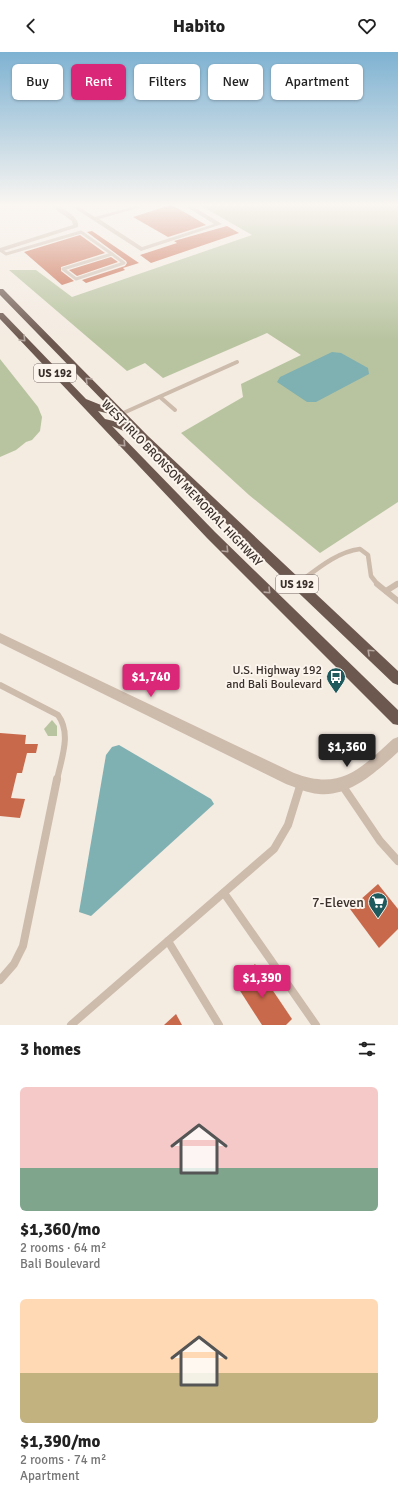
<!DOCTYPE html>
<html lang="en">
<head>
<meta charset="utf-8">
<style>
  body { margin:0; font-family:Signika,sans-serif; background:#f6f6f6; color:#222; height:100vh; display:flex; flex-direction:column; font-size:15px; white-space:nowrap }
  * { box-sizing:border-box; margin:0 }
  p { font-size:13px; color:#767676 }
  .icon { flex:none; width:22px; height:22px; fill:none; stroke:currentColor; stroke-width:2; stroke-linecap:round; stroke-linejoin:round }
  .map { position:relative; height:973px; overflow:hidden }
  .drawer { display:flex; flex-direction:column; background:#fff; flex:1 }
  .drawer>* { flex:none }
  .guide { position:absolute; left:12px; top:12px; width:374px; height:36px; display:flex; gap:8px }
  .price { position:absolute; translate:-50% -34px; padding:0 9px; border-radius:4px; background:#db2777; color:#fff; font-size:13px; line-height:26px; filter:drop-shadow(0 1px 2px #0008) }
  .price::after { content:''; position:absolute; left:50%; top:24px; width:12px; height:9px; margin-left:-6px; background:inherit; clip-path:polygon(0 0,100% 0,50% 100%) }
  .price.selected { background:#222; color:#fff }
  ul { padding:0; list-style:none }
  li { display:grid; align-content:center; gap:8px; height:212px; padding:0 20px }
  li span { display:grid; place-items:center; height:124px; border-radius:6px; color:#555 }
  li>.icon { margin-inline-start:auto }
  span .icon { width:72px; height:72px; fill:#fffc; stroke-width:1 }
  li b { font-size:17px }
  h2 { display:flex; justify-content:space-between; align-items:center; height:48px; padding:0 20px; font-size:17px }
  .tag { padding:0 14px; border-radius:6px; background:#fff; box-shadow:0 1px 3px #0004; font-size:14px; line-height:36px }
  .tag.selected { background:#db2777; color:#fff }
  header { display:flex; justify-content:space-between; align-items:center; height:52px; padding:0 20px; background:#fff; font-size:18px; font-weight:700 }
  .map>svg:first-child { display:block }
  .green { fill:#b8c4a0 }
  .water { fill:#7fb0b2 }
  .building { fill:#c8694b }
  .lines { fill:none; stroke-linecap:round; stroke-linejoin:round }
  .service-far4 { stroke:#cdbbac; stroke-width:3 }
  .service-far3 { stroke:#cdbbac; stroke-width:4 }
  .service-far2 { stroke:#cdbbac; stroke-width:4.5 }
  .service-far1 { stroke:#cdbbac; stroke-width:6 }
  .service { stroke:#cdbbac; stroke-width:8 }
  .minor { fill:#cdbbac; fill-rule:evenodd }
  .tertiary { fill:#cdbbac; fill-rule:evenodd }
  .trunk { fill:#6c584f; fill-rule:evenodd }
  .oneway { stroke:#b4a69e }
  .labels { text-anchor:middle; stroke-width:4; stroke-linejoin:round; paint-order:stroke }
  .shield { fill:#fbf5ee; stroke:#756b66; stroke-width:1 }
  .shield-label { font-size:11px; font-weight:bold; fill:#3b302b }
  .street-label { font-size:12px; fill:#3b302b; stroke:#fbf5ee }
  .poi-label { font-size:12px; fill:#3b302b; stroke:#fbf5ee; text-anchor:end }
  .near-poi-label { font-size:14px; fill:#3b302b; stroke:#fbf5ee; text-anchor:end }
</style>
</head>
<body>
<header><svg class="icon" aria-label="back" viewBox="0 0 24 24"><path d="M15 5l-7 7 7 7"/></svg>Habito<svg class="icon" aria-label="heart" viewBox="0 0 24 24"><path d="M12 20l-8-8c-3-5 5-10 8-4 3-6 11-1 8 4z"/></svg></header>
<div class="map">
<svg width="398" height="973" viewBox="0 0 398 973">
  <rect width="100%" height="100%" fill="#f4ebe1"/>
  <!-- green -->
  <g class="green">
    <path d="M198 152H398V450L320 501 249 443 181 381 243 345 241 332 301 303 267 281 163 326 145 311 127 319 9 218H36L72 245 252 183Z"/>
    <path d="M0 307 38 355 42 365 40 379 32 388 26 390 16 398 0 405Z"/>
    <path d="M52 668 57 674V684H48L44 677Z"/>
  </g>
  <!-- water -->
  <g class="water">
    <path d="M332 300 341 301 368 316 369 322 316 350H307L277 330 280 325Z"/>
    <path d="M119 693 211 747 214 752 91 864 79 860 106 703 112 695Z"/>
  </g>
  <!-- building -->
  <g class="building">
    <path d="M171 153 186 161 206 173 168 185 133 165Z"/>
    <path d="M227 174 239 181 151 211 140 203 177 191 174 189Z"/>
    <path d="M92 179 139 211 123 216 125 218 86 231 82 228 125 214 127 211 126 209 87 180Z"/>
    <path d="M80 183 105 201 61 215V219L74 229 62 233 24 200Z"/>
    <path d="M111 205 118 210 77 224 69 218Z"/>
    <path d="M0 681 26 683 25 692H38L36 701H27L22 721H17L11 746 25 747 20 766 0 764Z"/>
    <path d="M378 832 398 857V877L379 896 350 857Z"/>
    <path d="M255 912 292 967 286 973H262L235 931Z"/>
    <path d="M176 962 182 973H164Z"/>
  </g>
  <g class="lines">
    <!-- service-far4 -->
    <g class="service-far4">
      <path d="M0 198 6 202 81 180 112 202"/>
      <path d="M112 202 124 211 76 227 63 217Z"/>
    </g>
    <!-- service-far3 -->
    <g class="service-far3">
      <path d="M160 345 175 358"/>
      <path d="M121 362 237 310"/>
    </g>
    <!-- service-far2 -->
    <g class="service-far2">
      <path d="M297 532C316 518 336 500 360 497L368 503 371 524 378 533"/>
      <path d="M395 533 398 531"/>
    </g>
    <!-- service-far1 -->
    <g class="service-far1">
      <path d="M377 532 398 549"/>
      <path d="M386 539 397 532"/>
      <path d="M0 633 58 663C72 682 61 707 57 728"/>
    </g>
    <!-- service -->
    <g class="service">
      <path d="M342 733 380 789 398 809"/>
      <path d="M224 841 316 973"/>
      <path d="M168 889 219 973"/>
      <path d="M0 928 14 912 23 894 57 727"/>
      <path d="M71 973 274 797 288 773 301 731"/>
    </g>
    <!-- minor -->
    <g class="minor">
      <path d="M48 152C57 151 81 165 78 175L0 200V196L73 173 72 169Z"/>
      <path d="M68 152H74L95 165 143 152H151L99 167 142 195 214 172 182 152H189L222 172 141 199Z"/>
    </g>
    <!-- tertiary -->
    <path class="tertiary" d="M0 581 294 721C341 739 360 717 393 687L398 685V700C377 719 350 745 319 742 307 741 297 736 286 732L0 591Z"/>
    <!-- trunk -->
    <path class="trunk" d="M0 237H3L148 384 398 619V633L393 631 237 482 136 382H131L112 374 215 480 398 658V673L393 672 207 486 0 267V261H3L86 347 111 357 0 243ZM98 359 118 364 126 372 105 367Z"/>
  </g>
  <!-- one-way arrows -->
  <defs><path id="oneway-chevron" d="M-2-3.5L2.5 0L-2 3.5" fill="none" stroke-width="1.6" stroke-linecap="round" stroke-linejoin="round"/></defs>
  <g class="oneway">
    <use href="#oneway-chevron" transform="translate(23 287) rotate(46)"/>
    <use href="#oneway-chevron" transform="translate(88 328) rotate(-135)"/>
    <use href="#oneway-chevron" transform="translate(123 392) rotate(46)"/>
    <use href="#oneway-chevron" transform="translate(226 498) rotate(45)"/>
    <use href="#oneway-chevron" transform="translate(268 539) rotate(44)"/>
    <use href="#oneway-chevron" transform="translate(370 600) rotate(-137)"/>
  </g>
  <!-- sky -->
  <linearGradient id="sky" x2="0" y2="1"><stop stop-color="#7eb2d2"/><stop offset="0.53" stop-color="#faf6f2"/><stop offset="1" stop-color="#faf6f2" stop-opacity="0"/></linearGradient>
  <rect width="398" height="288" fill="url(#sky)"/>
  <!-- icons -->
  <defs>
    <symbol id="bus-pin" viewBox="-11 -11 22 30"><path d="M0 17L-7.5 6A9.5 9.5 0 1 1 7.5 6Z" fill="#1f5a5e" stroke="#fbf5ee"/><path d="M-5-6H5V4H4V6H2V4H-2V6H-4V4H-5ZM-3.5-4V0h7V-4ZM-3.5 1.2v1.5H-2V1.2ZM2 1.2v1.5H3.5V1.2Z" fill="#fff"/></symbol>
    <symbol id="supermarket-pin" viewBox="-11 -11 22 30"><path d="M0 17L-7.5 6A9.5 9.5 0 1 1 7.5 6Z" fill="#1f5a5e" stroke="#fbf5ee"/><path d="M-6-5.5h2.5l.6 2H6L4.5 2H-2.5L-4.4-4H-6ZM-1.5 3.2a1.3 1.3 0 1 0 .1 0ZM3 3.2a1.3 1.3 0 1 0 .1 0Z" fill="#fff"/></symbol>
  </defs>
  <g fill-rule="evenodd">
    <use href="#bus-pin" x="325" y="614" width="22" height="30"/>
    <use href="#supermarket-pin" x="367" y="839" width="22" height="30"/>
  </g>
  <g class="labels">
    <!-- shield labels -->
    <g class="shield">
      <rect x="34" y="312" width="42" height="18" rx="3"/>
      <rect x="276" y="523" width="42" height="18" rx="3"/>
    </g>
    <g class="shield-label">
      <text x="55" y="325">US 192</text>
      <text x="297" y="536">US 192</text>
    </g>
    <!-- street labels -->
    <g class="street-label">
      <text transform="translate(182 431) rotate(46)" y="4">WEST IRLO BRONSON MEMORIAL HIGHWAY</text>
    </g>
    <!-- poi labels -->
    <g class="poi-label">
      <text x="322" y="622">U.S. Highway 192<tspan x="322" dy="14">and Bali Boulevard</tspan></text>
    </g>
    <!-- near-poi labels -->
    <g class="near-poi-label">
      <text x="364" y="855">7-Eleven</text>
    </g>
  </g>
</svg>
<b class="price" style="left:151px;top:646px">$1,740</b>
<b class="price selected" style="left:347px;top:716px">$1,360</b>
<b class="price" style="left:262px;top:947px">$1,390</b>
<div class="guide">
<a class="tag">Buy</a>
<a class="tag selected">Rent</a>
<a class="tag">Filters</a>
<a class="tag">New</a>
<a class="tag">Apartment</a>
</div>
</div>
<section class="drawer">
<h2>3 homes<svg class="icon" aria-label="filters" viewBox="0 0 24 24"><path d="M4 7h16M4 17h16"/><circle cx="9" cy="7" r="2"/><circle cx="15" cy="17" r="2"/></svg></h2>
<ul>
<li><span style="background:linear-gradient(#f6c9c9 65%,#7fa58c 0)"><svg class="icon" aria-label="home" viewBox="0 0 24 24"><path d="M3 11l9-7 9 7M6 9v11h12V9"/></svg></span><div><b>$1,360/mo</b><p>2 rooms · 64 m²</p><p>Bali Boulevard</p></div></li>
<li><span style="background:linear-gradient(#ffd9b3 60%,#c2b280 0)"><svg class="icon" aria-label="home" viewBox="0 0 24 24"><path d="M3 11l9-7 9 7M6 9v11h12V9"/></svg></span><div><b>$1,390/mo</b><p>2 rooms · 74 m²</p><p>Apartment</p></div></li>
</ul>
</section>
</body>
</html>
